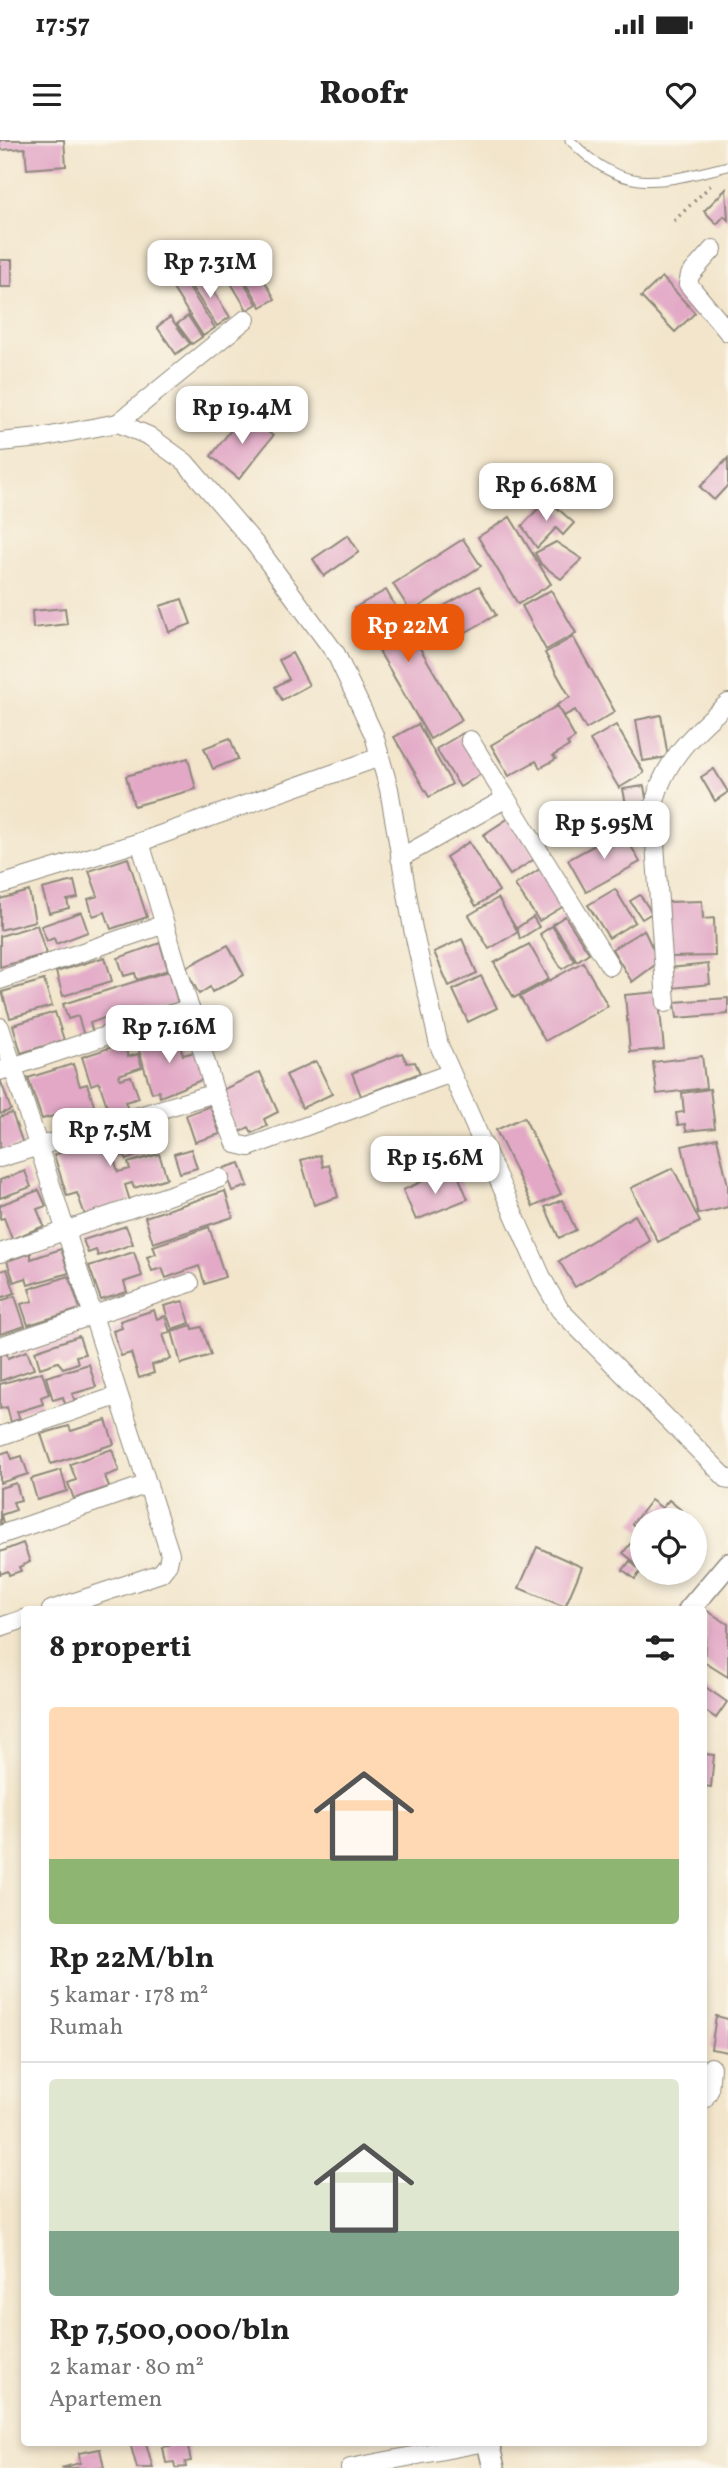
<!DOCTYPE html>
<html lang="id">
<head>
<meta charset="utf-8">
<style>
  body { margin:0; font-family:Vollkorn,serif; background:#f2f2f2; color:#222; height:100vh; display:flex; flex-direction:column; font-size:26px; white-space:nowrap }
  * { box-sizing:border-box; margin:0 }
  p { font-size:23px; color:#767676 }
  .icon { flex:none; width:38px; height:38px; fill:none; stroke:currentColor; stroke-width:2; stroke-linecap:round; stroke-linejoin:round }
  .map { position:relative; flex:1; overflow:hidden }
  .side { position:absolute; left:21px; top:1466px; width:686px; height:840px; display:flex; flex-direction:column; background:#fff; border-radius:7px; box-shadow:0 4px 10px #0003 }
  .side>* { flex:none }
  .controls { position:absolute; left:630px; top:1368px; display:grid; gap:14px }
  .controls a { display:grid; place-items:center; width:77px; height:77px; border-radius:50%; background:#fff; box-shadow:0 4px 10px #0003; font-size:35px }
  .price { position:absolute; translate:-50% -60px; padding:0 16px; border-radius:14px; background:#fff; color:#222; font-size:23px; line-height:46px; filter:drop-shadow(0 2px 4px #0008) }
  .price::after { content:''; position:absolute; left:50%; top:42px; width:21px; height:16px; margin-left:-10px; background:inherit; clip-path:polygon(0 0,100% 0,50% 100%) }
  .price.selected { background:#ea580c; color:#fff }
  ul { padding:0; list-style:none }
  li { display:grid; align-content:center; gap:14px; height:371px; padding:0 28px }
  li+li { border-top:2px solid #e0e0e0 }
  li span { display:grid; place-items:center; height:217px; border-radius:7px; color:#555 }
  li>.icon { margin-inline-start:auto }
  span .icon { width:126px; height:126px; fill:#fffc; stroke-width:1 }
  li b { font-size:30px }
  h2 { display:flex; justify-content:space-between; align-items:center; height:84px; padding:0 28px; font-size:30px }
  .status { display:flex; justify-content:space-between; align-items:center; height:49px; padding:0 35px; background:#fff; direction:ltr }
  .status svg { height:19px; fill:currentColor }
  header { display:flex; justify-content:space-between; align-items:center; height:91px; padding:0 28px; background:#fff; font-size:32px; font-weight:800 }
  .map>svg:first-child { display:block }
  .building { fill:#e2a8c6 }
  .lines { fill:none; stroke-linecap:round; stroke-linejoin:round }
  .service-casing { stroke:#8e887b; stroke-width:11 }
  .minor-casing { stroke:#8e887b; stroke-width:20 }
  .tertiary-casing { stroke:#8e887b; stroke-width:24 }
  .path { stroke:#8e887b; stroke-width:3.5; stroke-dasharray:2 5; stroke-linecap:butt }
  .service { stroke:#fff; stroke-width:9 }
  .minor { stroke:#fff; stroke-width:18 }
  .tertiary { stroke:#fff; stroke-width:21 }
</style>
</head>
<body>
<div class="status"><b>17:57</b><svg viewBox="0 0 49 12"><path d="M0 12V9h3v3zM5 12V6h3v6zM10 12V3h3v9zM15 12V0h3v12zM26 1h20v11H26zM47 4h2v5h-2z"/></svg></div>
<header><svg class="icon" aria-label="menu" viewBox="0 0 24 24"><path d="M4 6h16M4 12h16M4 18h16"/></svg>Roofr<svg class="icon" aria-label="heart" viewBox="0 0 24 24"><path d="M12 20l-8-8c-3-5 5-10 8-4 3-6 11-1 8 4z"/></svg></header>
<div class="map">
<svg width="728" height="2328" viewBox="0 0 728 2328">
  <rect width="100%" height="100%" fill="#fbf7ec"/>
  <filter id="ink" filterUnits="userSpaceOnUse"><feTurbulence type="fractalNoise" baseFrequency=".0143" numOctaves="2"/><feDisplacementMap in="SourceGraphic" scale="14" xChannelSelector="R" yChannelSelector="G"/><feConvolveMatrix kernelMatrix="1 2 1 2 8 2 1 2 1" color-interpolation-filters="sRGB"/></filter>
  <filter id="wash" filterUnits="userSpaceOnUse"><feTurbulence type="fractalNoise" baseFrequency=".00686" numOctaves="4" result="noise"/><feDisplacementMap in="SourceGraphic" scale="28" xChannelSelector="R" yChannelSelector="G"/><feGaussianBlur stdDeviation="1.57" result="paint"/><feColorMatrix in="noise" values="0 0 0 0 0 0 0 0 0 0 0 0 0 0 0 0 0 1.4 0 .05"/><feComposite in="paint" operator="in"/></filter>
  <g filter="url(#wash)">
    <rect width="100%" height="100%" fill="#f2e5cb"/>
    <g id="blocks">
      <!-- building -->
      <g class="building">
        <path d="M0 0H64L66 26 27 29 25 8 0 10Z"/>
        <path d="M726 49 728 80 724 76 717 84 704 71Z"/>
        <rect x="0" y="120" width="12" height="27"/>
        <path d="M202 134 230 177 217 186 189 143Z"/>
        <path d="M261 135 275 159 261 167 247 143Z"/>
        <path d="M241 137 257 164 247 170 231 143Z"/>
        <path d="M662 137 695 173 675 192 641 157Z"/>
        <path d="M184 140 215 188 203 196 172 147Z"/>
        <path d="M188 176 202 197 192 204 177 184Z"/>
        <path d="M170 177 190 204 176 214 157 187Z"/>
        <path d="M244 273 273 296 239 339 211 316Z"/>
        <path d="M728 318V345L714 360 700 347Z"/>
        <path d="M547 359 574 383 563 395 556 388 537 408 522 386Z"/>
        <path d="M510 377 551 444 518 464 478 397Z"/>
        <path d="M348 395 359 412 324 436 313 419Z"/>
        <path d="M463 399 481 426 411 472 393 444Z"/>
        <path d="M556 402 582 419 561 439 541 424 535 413Z"/>
        <path d="M479 446 496 475 445 504 428 475Z"/>
        <path d="M386 450 462 580 430 599 354 468Z"/>
        <path d="M551 450 576 493 546 510 522 466Z"/>
        <path d="M182 459 191 484 169 492 160 466Z"/>
        <path d="M65 468 67 484 33 488 32 471Z"/>
        <path d="M573 497 615 572 586 589 575 570 564 576 557 565 570 557 545 513Z"/>
        <path d="M292 513 309 545 282 560 275 547 289 539 279 520Z"/>
        <path d="M557 566 575 598 567 603 569 606 553 616 556 619 540 628 536 621 509 636 491 605Z"/>
        <path d="M661 575 668 617 643 621 636 580Z"/>
        <path d="M418 584 452 644 429 657 394 597Z"/>
        <path d="M616 585 644 633 619 648 590 600Z"/>
        <path d="M463 593 486 631 460 647 436 609Z"/>
        <path d="M230 598 238 619 213 629 204 608Z"/>
        <path d="M188 618 196 649 134 666 126 636Z"/>
        <path d="M714 629 728 652 715 661 701 637Z"/>
        <path d="M644 646 650 682 630 685 623 649Z"/>
        <path d="M509 678 536 718 510 735 483 695Z"/>
        <path d="M622 690 640 722 586 752 568 720Z"/>
        <path d="M469 702 499 751 476 766 446 717Z"/>
        <path d="M128 718 147 777 111 789 105 772 93 776 88 759 98 756 89 731Z"/>
        <path d="M540 729 564 766 539 781 515 745Z"/>
        <path d="M74 741 78 758 67 760 69 768 49 773 42 749Z"/>
        <path d="M615 749 635 782 609 798 588 765Z"/>
        <path d="M29 751 35 781 0 790V759Z"/>
        <path d="M640 755 652 773 642 779 630 761Z"/>
        <path d="M498 758 518 792 489 809 469 775Z"/>
        <path d="M702 761 703 779 714 778 715 816 670 817 668 762Z"/>
        <path d="M81 772 88 792 56 804 54 798 47 801 41 786Z"/>
        <path d="M565 776 589 813 577 821 553 784Z"/>
        <path d="M533 777 539 787 520 799 517 788Z"/>
        <path d="M37 785 46 814 0 827V796Z"/>
        <path d="M552 786 575 821 562 829 540 794Z"/>
        <path d="M644 790 659 822 632 842 612 809Z"/>
        <path d="M462 799 477 833 449 846 434 812Z"/>
        <path d="M160 803 168 830 137 840 135 833 124 836 118 818Z"/>
        <path d="M529 804 549 839 514 858 494 823Z"/>
        <path d="M228 805 244 835 212 852 210 847 199 854 185 828Z"/>
        <path d="M105 817 112 841 63 856 56 832Z"/>
        <path d="M583 822 608 866 545 901 520 857Z"/>
        <path d="M708 824 710 844 672 848 670 828Z"/>
        <path d="M169 831 178 863 128 876 124 869 112 872 115 882 107 886 104 878 90 883 93 893 84 896 78 876 68 879 63 864Z"/>
        <path d="M481 836 497 868 468 882 453 850Z"/>
        <path d="M44 840 52 866 10 878 2 852Z"/>
        <path d="M658 852 664 909 630 912 625 855Z"/>
        <path d="M728 858V874L677 878 675 862Z"/>
        <path d="M55 872 64 900 21 913 13 885Z"/>
        <path d="M176 892 183 915 195 912 204 939 160 957 159 951 152 953 137 904Z"/>
        <path d="M124 903 128 917 138 914 142 927 119 935 120 939 131 936 139 958 125 962 128 969 110 975 99 942 91 945 82 917Z"/>
        <path d="M402 913 407 923 415 922 420 933 361 956 352 933Z"/>
        <path d="M702 916 706 948 657 954 653 922Z"/>
        <path d="M316 921 332 954 302 968 286 935Z"/>
        <path d="M73 924 80 946 87 944 94 965 86 968 88 973 56 984 54 976 42 979 28 938Z"/>
        <path d="M260 932 278 972 264 979 267 986 252 993 249 987 238 993 218 952Z"/>
        <path d="M0 939 11 970 0 974Z"/>
        <path d="M710 949 715 988 686 991 685 984 678 985 676 973 684 972 682 953Z"/>
        <path d="M210 966 220 994 195 1002 186 975Z"/>
        <path d="M12 973 23 1004 0 1012V977Z"/>
        <path d="M524 977 561 1054 533 1067 496 990Z"/>
        <path d="M153 984 160 1006 126 1020 125 1015 114 1019 118 1032 130 1029 128 1023 159 1014 167 1038 134 1048 132 1043 125 1045 130 1061 85 1075 77 1053 67 1056 54 1015 127 989 128 992Z"/>
        <path d="M717 998 728 1045V1067L698 1074 682 1006Z"/>
        <path d="M191 1009 197 1028 180 1033 174 1014Z"/>
        <path d="M320 1015 323 1027 329 1025 338 1057 314 1065 301 1020Z"/>
        <path d="M240 1023 248 1046 232 1051 224 1028Z"/>
        <path d="M673 1028 700 1082 658 1102 631 1048Z"/>
        <path d="M25 1031 31 1047 0 1058V1040Z"/>
        <path d="M457 1033 468 1059 416 1080 403 1050 430 1038 434 1043Z"/>
        <path d="M39 1050 46 1066 37 1069 44 1086 12 1099 4 1078 0 1079V1065Z"/>
        <path d="M225 1051 233 1077 153 1103 145 1077Z"/>
        <path d="M562 1060 576 1090 559 1098 545 1067Z"/>
        <path d="M635 1075 650 1101 575 1147 559 1121Z"/>
        <path d="M126 1086 133 1104 98 1116 96 1110 88 1113 83 1100Z"/>
        <path d="M209 1087 225 1137 205 1144 199 1126 166 1138 162 1128 152 1131 147 1117 156 1114 153 1106Z"/>
        <path d="M61 1109 69 1133 28 1145 26 1138 14 1142 7 1121 31 1113V1119Z"/>
        <path d="M134 1112 142 1136 124 1142 127 1152 101 1160 89 1126Z"/>
        <path d="M7 1129 15 1153 0 1158V1131Z"/>
        <path d="M69 1136 80 1169 28 1185 21 1164 33 1161 29 1149Z"/>
        <path d="M15 1156 25 1186 0 1194V1161Z"/>
        <path d="M183 1161 190 1183 172 1189 164 1166Z"/>
        <path d="M154 1170 157 1179 165 1176 170 1192 163 1194 171 1219 152 1225 154 1233 139 1238 131 1213 121 1216 113 1191 122 1188 120 1181Z"/>
        <path d="M192 1185 193 1189 202 1187 211 1215 181 1224 172 1191Z"/>
        <path d="M79 1196 85 1214 76 1216 78 1223 63 1228 58 1222 40 1228 35 1211Z"/>
        <path d="M27 1211 34 1229 0 1241V1214L6 1212 8 1218Z"/>
        <path d="M89 1224 96 1247 72 1254 75 1261 65 1264 63 1257 53 1260 46 1237Z"/>
        <path d="M42 1232 49 1254 41 1257 43 1264 17 1272 20 1279 11 1282 7 1267 0 1269V1244Z"/>
        <path d="M106 1280 114 1304 51 1324 41 1294 69 1286 71 1291Z"/>
        <path d="M112 1309 119 1331 105 1336 109 1347 74 1359 68 1343 76 1340 70 1324Z"/>
        <path d="M9 1311 12 1319 22 1316 28 1334 0 1343V1314Z"/>
        <path d="M61 1330 67 1351 37 1360 31 1339Z"/>
        <path d="M16 1343 21 1360 13 1362 16 1370 1 1375 3 1383 0 1384V1348Z"/>
        <path d="M651 1360 662 1368 669 1360 692 1379 642 1381V1392L632 1384Z"/>
        <path d="M23 1403 30 1422 19 1427 21 1431 9 1435 8 1431 0 1434V1412Z"/>
        <path d="M642 1403V1428L623 1413 630 1404 637 1410Z"/>
        <path d="M537 1407 582 1427 565 1467 519 1448Z"/>
        <path d="M630 1421 641 1431 635 1439 623 1430Z"/>
        <path d="M706 1470 728 1484V1537L704 1522Z"/>
        <path d="M704 1546 727 1562 716 1578 704 1570Z"/>
        <path d="M704 1614 714 1615 711 1647 704 1646Z"/>
        <path d="M716 1876 728 1879V1912L711 1909Z"/>
        <path d="M130 2303H146L153 2328H137Z"/>
        <path d="M187 2303 191 2321 185 2322 186 2327 175 2328 174 2322 166 2323 163 2307Z"/>
        <path d="M100 2309 104 2328H61L80 2323 79 2313Z"/>
      </g>
    </g>
  </g>
  <g filter="url(#ink)">
    <use href="#blocks" fill-opacity="0" stroke="#8e887b" stroke-width="2"/>
    <g class="lines">
      <defs>
        <path id="service" d="M570 0C624 56 659 43 728 26"/>
        <g id="minor">
          <path d="M713 109 690 135 688 144 728 192"/>
          <path d="M118 283 246 179"/>
          <path d="M0 302 40 298 118 283 149 296 185 322 255 404 336 514 374 595 389 649 413 789 439 905 543 1140 560 1170 728 1340"/>
          <path d="M470 600 610 826"/>
          <path d="M140 702 215 953 236 1004 249 1007 451 933"/>
          <path d="M400 718 505 659"/>
          <path d="M0 745 140 702 380 617"/>
          <path d="M0 840 165 784"/>
          <path d="M666 863 653 674C658 626 693 593 728 563"/>
          <path d="M0 887 170 1414 168 1424 161 1433 51 1470"/>
          <path d="M0 931 190 868"/>
          <path d="M0 1018 215 953"/>
          <path d="M0 1113 220 1038"/>
          <path d="M0 1206 190 1143"/>
          <path d="M0 1296 117 1256"/>
          <path d="M0 1395 148 1344"/>
          <path d="M0 1487 24 1479"/>
          <path d="M704 1959 709 1951 711 1927"/>
          <path d="M350 2328 480 2303"/>
        </g>
        <g id="tertiary">
          <path d="M689 1470 728 1424"/>
          <path d="M488 2303 494 2328"/>
        </g>
      </defs>
      <!-- service casing -->
      <use href="#service" class="service-casing"/>
      <!-- minor casing -->
      <use href="#minor" class="minor-casing"/>
      <!-- tertiary casing -->
      <use href="#tertiary" class="tertiary-casing"/>
      <!-- path -->
      <path class="path" d="M674 81 712 44"/>
      <!-- service -->
      <use href="#service" class="service"/>
      <!-- minor -->
      <use href="#minor" class="minor"/>
      <!-- tertiary -->
      <use href="#tertiary" class="tertiary"/>
    </g>
  </g>
</svg>
<div class="controls">
<a><svg class="icon" aria-label="locate" viewBox="0 0 24 24"><circle cx="12" cy="12" r="6"/><path d="M12 2v4M12 18v4M2 12h4M18 12h4"/></svg></a>
</div>
<b class="price" style="left:210px;top:160px">Rp 7.31M</b>
<b class="price" style="left:242px;top:306px">Rp 19.4M</b>
<b class="price" style="left:546px;top:383px">Rp 6.68M</b>
<b class="price selected" style="left:408px;top:524px">Rp 22M</b>
<b class="price" style="left:604px;top:721px">Rp 5.95M</b>
<b class="price" style="left:169px;top:925px">Rp 7.16M</b>
<b class="price" style="left:110px;top:1028px">Rp 7.5M</b>
<b class="price" style="left:435px;top:1056px">Rp 15.6M</b>
<section class="side">
<h2>8 properti<svg class="icon" aria-label="filters" viewBox="0 0 24 24"><path d="M4 7h16M4 17h16"/><circle cx="9" cy="7" r="2"/><circle cx="15" cy="17" r="2"/></svg></h2>
<ul>
<li><span style="background:linear-gradient(#ffd9b3 70%,#8fb573 0)"><svg class="icon" aria-label="home" viewBox="0 0 24 24"><path d="M3 11l9-7 9 7M6 9v11h12V9"/></svg></span><div><b>Rp 22M/bln</b><p>5 kamar · 178 m²</p><p>Rumah</p></div></li>
<li><span style="background:linear-gradient(#dfe7d0 70%,#7fa58c 0)"><svg class="icon" aria-label="home" viewBox="0 0 24 24"><path d="M3 11l9-7 9 7M6 9v11h12V9"/></svg></span><div><b>Rp 7,500,000/bln</b><p>2 kamar · 80 m²</p><p>Apartemen</p></div></li>
</ul>
</section>
</div>
</body>
</html>
